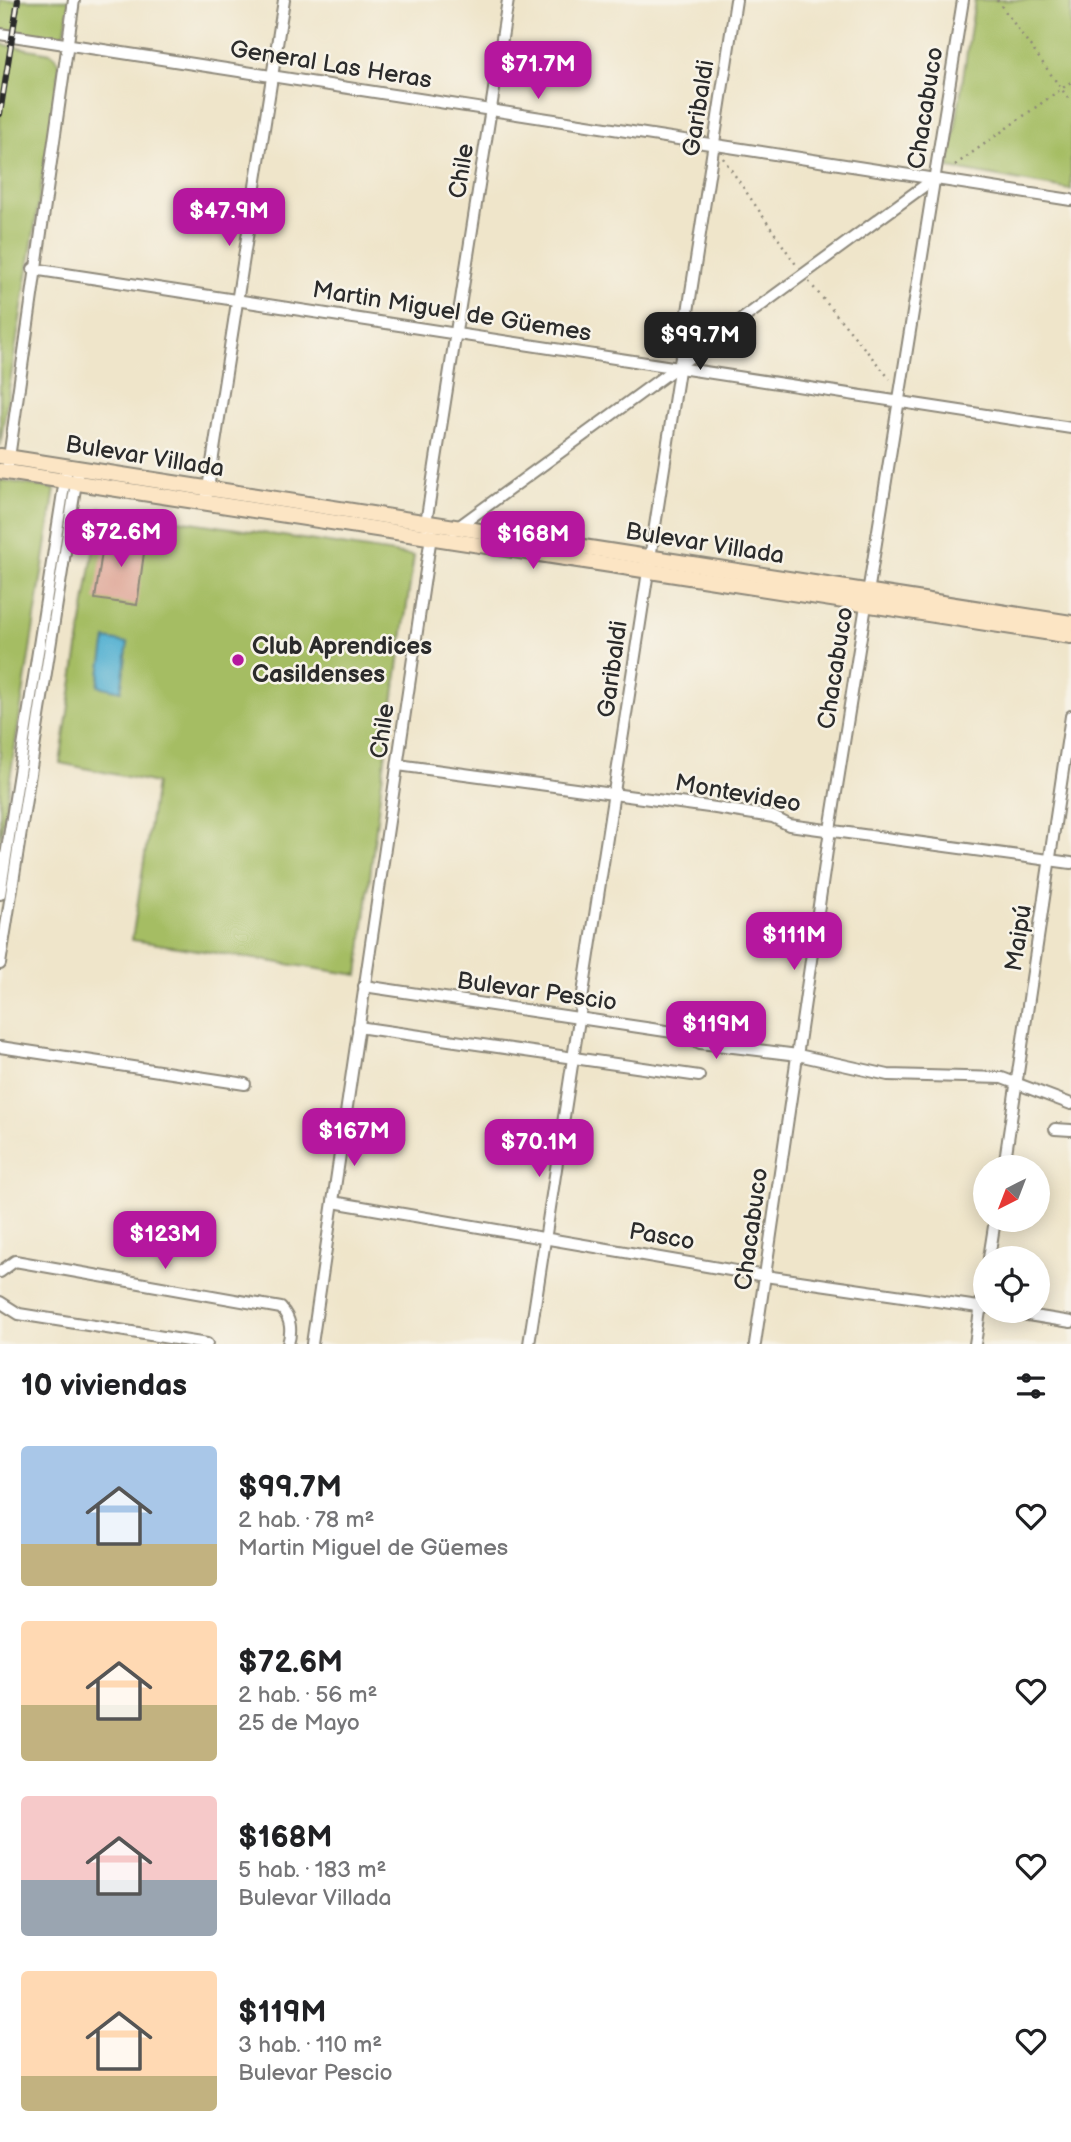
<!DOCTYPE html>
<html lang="es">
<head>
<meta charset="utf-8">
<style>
  body { margin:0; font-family:"Balsamiq Sans",sans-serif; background:#f6f6f6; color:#202124; height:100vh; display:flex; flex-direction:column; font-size:26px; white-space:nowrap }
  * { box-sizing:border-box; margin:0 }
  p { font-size:23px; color:#757577 }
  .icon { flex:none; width:38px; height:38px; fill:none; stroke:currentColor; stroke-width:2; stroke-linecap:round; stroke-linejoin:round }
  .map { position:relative; height:1344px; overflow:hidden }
  .sheet { display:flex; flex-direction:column; background:#fff; flex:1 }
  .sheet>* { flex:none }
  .needle { width:46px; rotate:222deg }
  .fabs { position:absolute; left:973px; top:1155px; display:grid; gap:14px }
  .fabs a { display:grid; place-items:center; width:77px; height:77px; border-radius:50%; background:#fff; box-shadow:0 4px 18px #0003; font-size:35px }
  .price { position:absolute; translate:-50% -60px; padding:0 16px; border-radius:14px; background:#b5179e; color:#fff; font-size:23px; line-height:46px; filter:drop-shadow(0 2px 4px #0008) }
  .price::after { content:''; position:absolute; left:50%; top:42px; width:21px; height:16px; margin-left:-10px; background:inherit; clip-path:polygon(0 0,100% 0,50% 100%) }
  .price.on { background:#222; color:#fff }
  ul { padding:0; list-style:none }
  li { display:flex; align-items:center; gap:21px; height:175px; padding:0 21px }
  li span { display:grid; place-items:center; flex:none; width:196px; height:140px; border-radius:7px; color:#555 }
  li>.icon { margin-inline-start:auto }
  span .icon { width:84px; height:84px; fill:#fffc; stroke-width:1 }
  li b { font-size:30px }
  h2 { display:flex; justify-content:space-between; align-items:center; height:84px; padding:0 21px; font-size:30px }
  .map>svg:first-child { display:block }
  .green { fill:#a5bd63; stroke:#687447; stroke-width:2 }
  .water { fill:#53b0d1; stroke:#3f6e7e; stroke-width:2 }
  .building { fill:#e0aa9b }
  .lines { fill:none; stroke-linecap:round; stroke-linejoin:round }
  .minor-casing { stroke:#8d887a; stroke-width:14 }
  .secondary-casing { stroke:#8d887a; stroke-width:18 }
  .path { stroke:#8d887a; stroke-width:2.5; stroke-dasharray:2 5; stroke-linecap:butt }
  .minor { stroke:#fff; stroke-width:10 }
  .secondary { stroke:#fce5c4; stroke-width:14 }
  .rail-casing { stroke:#2b2b2b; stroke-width:6 }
  .rail { stroke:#f7f3e8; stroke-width:3.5; stroke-dasharray:10; stroke-linecap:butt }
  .poi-dot { fill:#b5179e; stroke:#f7f3e8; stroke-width:2.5 }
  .labels { text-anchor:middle; stroke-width:5; stroke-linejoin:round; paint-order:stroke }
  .street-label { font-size:24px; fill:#2b2b2b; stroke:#f7f3e8 }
  .poi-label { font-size:24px; font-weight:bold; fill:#2b2b2b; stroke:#f7f3e8; text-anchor:start }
</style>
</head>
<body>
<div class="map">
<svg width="1071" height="1344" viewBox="0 0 1071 1344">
  <rect width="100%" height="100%" fill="#f7f3e8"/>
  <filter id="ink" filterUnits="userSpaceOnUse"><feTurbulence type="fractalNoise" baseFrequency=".0143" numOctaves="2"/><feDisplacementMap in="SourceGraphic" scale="14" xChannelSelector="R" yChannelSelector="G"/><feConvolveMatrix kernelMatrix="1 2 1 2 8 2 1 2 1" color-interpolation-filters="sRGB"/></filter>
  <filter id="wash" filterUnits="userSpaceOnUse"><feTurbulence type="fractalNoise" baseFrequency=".00686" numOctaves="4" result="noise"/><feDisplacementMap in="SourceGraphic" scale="28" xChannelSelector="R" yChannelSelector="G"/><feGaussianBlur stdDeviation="1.57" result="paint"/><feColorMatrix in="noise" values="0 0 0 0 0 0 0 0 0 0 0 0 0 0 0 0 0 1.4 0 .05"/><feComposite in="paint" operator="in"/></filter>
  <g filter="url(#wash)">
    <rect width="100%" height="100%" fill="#efe5ca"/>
    <!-- green -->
    <g class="green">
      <path d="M0 0H70L65 32 55 39 0 30Z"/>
      <path d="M975 0H1071V190L949 168Z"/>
      <path d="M0 44 51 53 56 57 60 67 0 446Z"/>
      <path d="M0 480 55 489 0 843Z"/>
      <path d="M100 508 414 556 381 786 358 975 132 940 156 783 60 763Z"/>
    </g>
    <!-- water -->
    <path class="water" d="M106 639 128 643 121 691 98 686Z"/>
    <g id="blocks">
      <!-- building -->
      <path class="building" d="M105 532 146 538 137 605 95 599Z"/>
    </g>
  </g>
  <g filter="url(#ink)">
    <use href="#blocks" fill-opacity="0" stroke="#8d887a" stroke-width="2"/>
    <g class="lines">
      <defs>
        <g id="minor">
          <path d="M0 34 1071 200"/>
          <path d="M33 269 1071 428"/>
          <path d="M7 472 74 0"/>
          <path d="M207 495 284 0"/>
          <path d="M454 530 935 178"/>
          <path d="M398 765 709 807 773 817 789 825 1071 863"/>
          <path d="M0 894 67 467"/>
          <path d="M0 964 77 476"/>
          <path d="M364 986 679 1033 700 1043 798 1055 888 1075 1002 1078 1071 1104"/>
          <path d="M358 1027 699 1076"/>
          <path d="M0 1047 245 1084"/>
          <path d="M1055 1129 1071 1130"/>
          <path d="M1004 1167 1071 716"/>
          <path d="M333 1202 765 1276 985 1308"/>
          <path d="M989 1258 995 1220"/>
          <path d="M0 1272 15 1261 281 1308C291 1319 292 1330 288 1344"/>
          <path d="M0 1302 19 1314 207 1344"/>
          <path d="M1003 1311 1071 1322"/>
          <path d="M312 1344 431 536 426 523 508 0"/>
          <path d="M529 1344 736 0"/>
          <path d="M755 1344 830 830 963 0"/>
          <path d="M975 1344 985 1278"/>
        </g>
        <g id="secondary">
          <path d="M0 456 1071 623"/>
          <path d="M0 471 1071 636"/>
        </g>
      </defs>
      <!-- minor casing -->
      <use href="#minor" class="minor-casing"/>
      <!-- secondary casing -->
      <use href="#secondary" class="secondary-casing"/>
      <!-- path -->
      <g class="path">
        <path d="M997 0 1071 102"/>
        <path d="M723 158 797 266"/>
        <path d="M955 165 1071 82"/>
        <path d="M809 282 890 379"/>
      </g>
      <!-- minor -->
      <use href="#minor" class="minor"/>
      <!-- secondary -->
      <use href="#secondary" class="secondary"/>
      <defs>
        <path id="rail" d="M0 114 18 0"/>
      </defs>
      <!-- rail casing -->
      <use href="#rail" class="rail-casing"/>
      <!-- rail -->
      <use href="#rail" class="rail"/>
    </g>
  </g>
  <!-- markers -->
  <circle class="poi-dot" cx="238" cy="660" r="7"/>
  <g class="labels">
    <!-- street labels -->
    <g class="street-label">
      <text transform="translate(331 64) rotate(9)" y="8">General Las Heras</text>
      <text transform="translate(698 108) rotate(-81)" y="8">Garibaldi</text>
      <text transform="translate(925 108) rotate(-81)" y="8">Chacabuco</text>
      <text transform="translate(461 171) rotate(-81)" y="8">Chile</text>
      <text transform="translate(452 311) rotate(9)" y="8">Martin Miguel de Güemes</text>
      <text transform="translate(145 456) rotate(9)" y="8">Bulevar Villada</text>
      <text transform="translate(705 543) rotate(9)" y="8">Bulevar Villada</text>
      <text transform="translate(835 668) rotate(-81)" y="8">Chacabuco</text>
      <text transform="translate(612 669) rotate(-82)" y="8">Garibaldi</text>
      <text transform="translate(382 731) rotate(-82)" y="8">Chile</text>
      <text transform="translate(738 793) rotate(10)" y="8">Montevideo</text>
      <text transform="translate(1018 938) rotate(-81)" y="8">Maipú</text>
      <text transform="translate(537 991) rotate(8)" y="8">Bulevar Pescio</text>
      <text transform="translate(751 1229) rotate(-82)" y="8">Chacabuco</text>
      <text transform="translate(662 1236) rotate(10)" y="8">Pasco</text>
    </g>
    <!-- poi labels -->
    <g class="poi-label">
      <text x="252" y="654">Club Aprendices<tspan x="252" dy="28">Casildenses</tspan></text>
    </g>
  </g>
</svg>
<div class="fabs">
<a><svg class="needle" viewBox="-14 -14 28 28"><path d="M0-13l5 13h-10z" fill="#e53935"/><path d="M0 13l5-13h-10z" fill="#757577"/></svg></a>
<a><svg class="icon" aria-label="locate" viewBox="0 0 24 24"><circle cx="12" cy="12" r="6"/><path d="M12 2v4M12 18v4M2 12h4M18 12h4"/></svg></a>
</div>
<b class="price" style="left:538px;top:101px">$71.7M</b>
<b class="price" style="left:229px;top:248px">$47.9M</b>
<b class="price on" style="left:700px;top:372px">$99.7M</b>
<b class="price" style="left:121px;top:569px">$72.6M</b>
<b class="price" style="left:533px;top:571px">$168M</b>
<b class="price" style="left:794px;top:972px">$111M</b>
<b class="price" style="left:716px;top:1061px">$119M</b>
<b class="price" style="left:354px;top:1168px">$167M</b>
<b class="price" style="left:539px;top:1179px">$70.1M</b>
<b class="price" style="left:165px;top:1271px">$123M</b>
</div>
<section class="sheet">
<h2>10 viviendas<svg class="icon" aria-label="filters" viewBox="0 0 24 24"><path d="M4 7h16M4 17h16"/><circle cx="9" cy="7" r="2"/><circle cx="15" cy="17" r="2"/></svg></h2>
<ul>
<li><span style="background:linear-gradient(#a9c7e8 70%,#c2b280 0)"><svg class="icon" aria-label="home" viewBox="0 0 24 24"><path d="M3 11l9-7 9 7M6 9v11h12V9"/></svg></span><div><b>$99.7M</b><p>2 hab. · 78 m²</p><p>Martin Miguel de Güemes</p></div><svg class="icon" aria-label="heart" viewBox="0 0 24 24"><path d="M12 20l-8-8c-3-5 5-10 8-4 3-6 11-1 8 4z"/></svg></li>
<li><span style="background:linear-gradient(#ffd9b3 60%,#c2b280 0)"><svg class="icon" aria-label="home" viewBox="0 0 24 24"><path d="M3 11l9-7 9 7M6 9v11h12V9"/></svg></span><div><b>$72.6M</b><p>2 hab. · 56 m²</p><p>25 de Mayo</p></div><svg class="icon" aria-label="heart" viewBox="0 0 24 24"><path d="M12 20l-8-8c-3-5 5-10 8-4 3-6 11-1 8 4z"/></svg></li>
<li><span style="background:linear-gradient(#f6c9c9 60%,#9aa5b1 0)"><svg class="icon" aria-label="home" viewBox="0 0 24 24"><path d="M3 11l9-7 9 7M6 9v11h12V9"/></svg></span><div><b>$168M</b><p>5 hab. · 183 m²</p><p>Bulevar Villada</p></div><svg class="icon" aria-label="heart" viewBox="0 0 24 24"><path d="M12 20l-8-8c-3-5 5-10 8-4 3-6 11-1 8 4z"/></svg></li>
<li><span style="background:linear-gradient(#ffd9b3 75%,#c2b280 0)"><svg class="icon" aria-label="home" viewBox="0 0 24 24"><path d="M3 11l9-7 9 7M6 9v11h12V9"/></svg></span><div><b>$119M</b><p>3 hab. · 110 m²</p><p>Bulevar Pescio</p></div><svg class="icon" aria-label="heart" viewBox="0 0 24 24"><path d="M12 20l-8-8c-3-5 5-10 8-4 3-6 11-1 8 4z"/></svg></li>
</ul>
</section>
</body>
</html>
